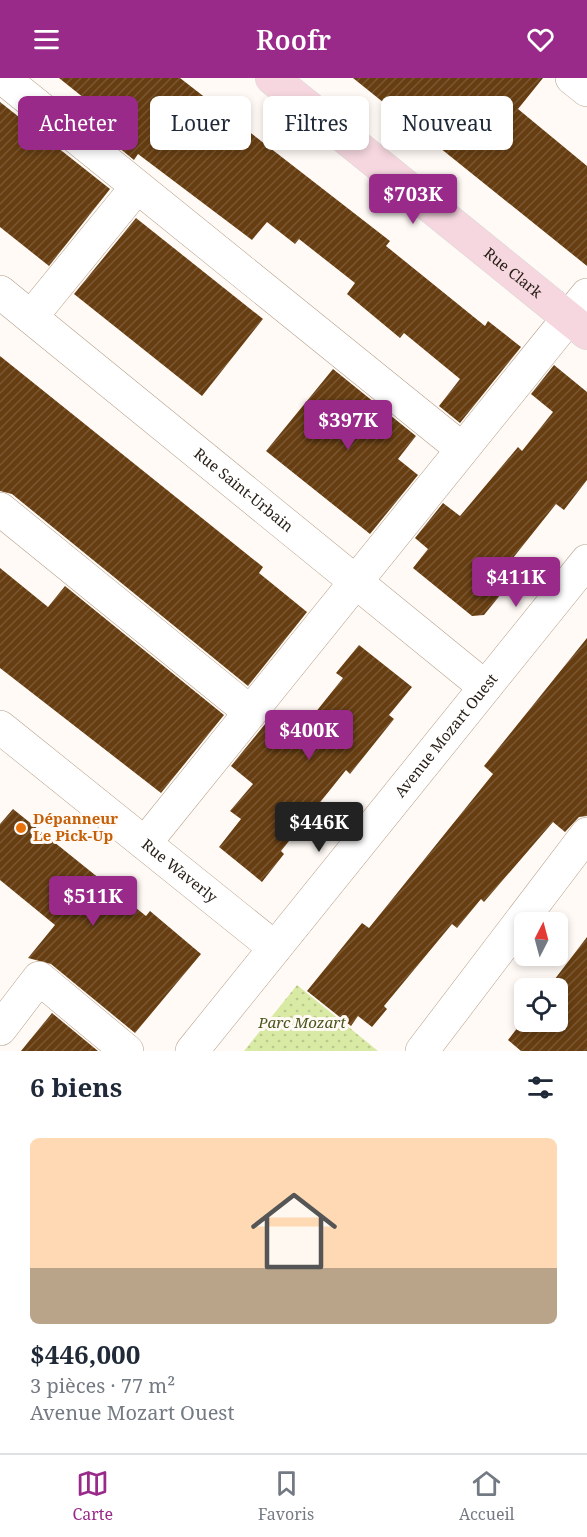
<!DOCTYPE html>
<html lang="fr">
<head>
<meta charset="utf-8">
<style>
  body { margin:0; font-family:"Noto Serif",serif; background:#f6f6f7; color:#1f2937; height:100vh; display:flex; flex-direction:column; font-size:22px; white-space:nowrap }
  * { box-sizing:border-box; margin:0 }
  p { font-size:20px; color:#747a83 }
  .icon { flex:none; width:33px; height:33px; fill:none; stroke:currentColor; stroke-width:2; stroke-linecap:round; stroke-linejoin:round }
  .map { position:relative; height:973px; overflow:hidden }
  .drawer { display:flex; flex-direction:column; background:#fff; flex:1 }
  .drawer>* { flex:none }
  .hud { position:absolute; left:18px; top:18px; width:552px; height:54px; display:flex; gap:12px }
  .needle { width:39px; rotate:6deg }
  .tools { position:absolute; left:514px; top:834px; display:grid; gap:12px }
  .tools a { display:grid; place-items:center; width:54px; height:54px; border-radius:9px; background:#fff; box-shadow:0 3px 9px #0003; font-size:30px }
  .price { position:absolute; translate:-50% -51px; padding:0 14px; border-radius:6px; background:#992a8a; color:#fff; font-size:20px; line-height:39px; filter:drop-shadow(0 2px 3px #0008) }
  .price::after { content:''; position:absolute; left:50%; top:36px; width:18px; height:14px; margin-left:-9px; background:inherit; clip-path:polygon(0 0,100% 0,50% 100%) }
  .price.on { background:#222; color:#fff }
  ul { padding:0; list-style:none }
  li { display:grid; align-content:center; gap:12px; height:318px; padding:0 30px }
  li span { display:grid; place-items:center; height:186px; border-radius:9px; color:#555 }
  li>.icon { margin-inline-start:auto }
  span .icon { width:108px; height:108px; fill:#fffc; stroke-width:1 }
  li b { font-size:26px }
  h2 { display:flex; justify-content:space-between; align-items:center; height:72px; padding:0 30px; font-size:26px }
  .chip { padding:0 21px; border-radius:9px; background:#fff; box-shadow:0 3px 9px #0003; font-size:21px; line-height:54px }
  .chip.on { background:#992a8a; color:#fff }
  header { display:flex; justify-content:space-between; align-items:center; height:78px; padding:0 30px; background:#992a8a; color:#fff; font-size:27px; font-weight:600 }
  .tabs { display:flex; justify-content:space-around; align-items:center; height:84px; border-top:2px solid #e0e1e3; background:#fff; font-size:16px; color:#747a83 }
  .tabs a { display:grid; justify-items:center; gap:3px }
  .tabs .on { color:#992a8a }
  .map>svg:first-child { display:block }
  .park { fill:url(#park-dots) }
  .building { fill:url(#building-hatch) }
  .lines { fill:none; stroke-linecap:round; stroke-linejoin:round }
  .minor-casing { stroke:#b59f8a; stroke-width:34 }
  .major-casing { stroke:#d9d7d6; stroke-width:34 }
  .minor { stroke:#fff; stroke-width:33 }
  .major { stroke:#f6d7df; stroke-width:33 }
  .food-dot { fill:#e8710a; stroke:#fffaf5; stroke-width:2 }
  .labels { text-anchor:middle; stroke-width:6; stroke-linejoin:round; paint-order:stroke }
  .street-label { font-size:15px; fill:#2a2119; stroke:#fffaf5 }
  .food-label { font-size:15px; font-weight:bold; fill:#c56008; stroke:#fffaf5; text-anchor:start }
  .park-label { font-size:15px; font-style:italic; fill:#4a551e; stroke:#fffaf5 }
</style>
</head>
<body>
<header><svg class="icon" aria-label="menu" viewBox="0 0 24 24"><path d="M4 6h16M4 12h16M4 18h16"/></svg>Roofr<svg class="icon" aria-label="heart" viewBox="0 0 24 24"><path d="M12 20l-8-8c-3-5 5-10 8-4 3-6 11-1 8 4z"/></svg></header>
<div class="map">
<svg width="587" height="973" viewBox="0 0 587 973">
  <defs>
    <pattern id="park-dots" width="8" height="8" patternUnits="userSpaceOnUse" patternTransform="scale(1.5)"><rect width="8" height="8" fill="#d9eaa5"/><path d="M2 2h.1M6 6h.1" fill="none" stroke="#bac88d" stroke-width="1.8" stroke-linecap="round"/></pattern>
    <pattern id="building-hatch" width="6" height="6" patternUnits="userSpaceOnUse" patternTransform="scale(1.5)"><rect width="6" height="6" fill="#673e11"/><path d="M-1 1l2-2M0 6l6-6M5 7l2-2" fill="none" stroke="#795733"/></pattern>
  </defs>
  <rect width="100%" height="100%" fill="#fffaf5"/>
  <!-- park -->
  <path class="park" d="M297 907 378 973H244Z"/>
  <!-- building -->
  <g class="building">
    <path d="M59 0H180L390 163 386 168 485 248 488 243 521 269 460 345 439 328 460 301 404 255 400 260 347 216 355 205 299 161 295 166 267 144 252 162 138 76 134 82 79 37 89 24Z"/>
    <path d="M353 0H543L518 31 587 88V188Z"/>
    <path d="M0 24 110 111 49 188 0 149Z"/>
    <path d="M136 140 263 241 202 318 74 216Z"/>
    <path d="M0 278 263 489 259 495 307 534 248 608 12 416 0 413Z"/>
    <path d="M554 287 587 314V402L564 432 556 426 513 480 523 489 484 537 472 538 413 490 428 471 415 460 443 425 460 438 518 369 522 373 553 334 531 316Z"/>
    <path d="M333 291 416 358 398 381 418 397 370 456 266 373Z"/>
    <path d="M0 490 48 529 65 508 224 637 161 715 0 590Z"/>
    <path d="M587 560V738L579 739 565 754 553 744 484 824 481 821 457 850 452 846 384 928 387 931 372 949 358 938 351 948 307 913 362 845 369 850 493 696 484 688Z"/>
    <path d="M359 567 412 609 389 637 394 641 350 696 346 692 281 773 284 776 262 804 219 769 241 741 230 733 253 706 231 688 274 635 299 655 343 600 336 595Z"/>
    <path d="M13 731 146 838 150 833 201 876 135 955 51 886 28 880 55 847 0 802V746Z"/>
    <path d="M587 859V973H521L508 962 525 940V944H558V910H548Z"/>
    <path d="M52 935 98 973H21Z"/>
  </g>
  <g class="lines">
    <defs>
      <g id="minor">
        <path d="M3 0 462 371"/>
        <path d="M572 0 587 12"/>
        <path id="s1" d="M0 214 485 609"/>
        <path d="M31 239 137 109"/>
        <path d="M0 431 250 634"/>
        <path id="s2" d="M0 649 275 870"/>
        <path d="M145 765 587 217"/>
        <path d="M0 951 39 900 127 973"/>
        <path id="s3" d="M192 973 587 483"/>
        <path d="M422 973 587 756"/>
      </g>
      <g id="major">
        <path id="s4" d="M272 0 587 255"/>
      </g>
    </defs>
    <!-- minor casing -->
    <use href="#minor" class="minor-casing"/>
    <!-- major casing -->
    <use href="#major" class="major-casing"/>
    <!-- minor -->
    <use href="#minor" class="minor"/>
    <!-- major -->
    <use href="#major" class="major"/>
  </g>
  <!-- markers -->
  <circle class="food-dot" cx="21" cy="750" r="6"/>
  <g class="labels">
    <!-- street labels -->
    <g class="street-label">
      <text dy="5" stroke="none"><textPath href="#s4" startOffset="310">Rue Clark</textPath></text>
      <text dy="5" stroke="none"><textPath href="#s1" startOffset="314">Rue Saint-Urbain</textPath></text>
      <text dy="5" stroke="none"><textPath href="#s3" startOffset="405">Avenue Mozart Ouest</textPath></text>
      <text dy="5" stroke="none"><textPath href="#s2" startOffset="230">Rue Waverly</textPath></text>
    </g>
    <!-- food labels -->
    <g class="food-label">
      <text x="33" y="746">Dépanneur<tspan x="33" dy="17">Le Pick-Up</tspan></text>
    </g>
    <!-- park labels -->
    <g class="park-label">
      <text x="302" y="950">Parc Mozart</text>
    </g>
  </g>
</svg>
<div class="tools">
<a><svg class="needle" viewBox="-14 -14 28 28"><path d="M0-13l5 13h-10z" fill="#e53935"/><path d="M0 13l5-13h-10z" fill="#747a83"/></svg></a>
<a><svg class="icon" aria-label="locate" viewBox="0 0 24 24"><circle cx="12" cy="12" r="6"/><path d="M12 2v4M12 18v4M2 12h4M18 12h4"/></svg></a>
</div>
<b class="price" style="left:413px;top:147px">$703K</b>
<b class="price" style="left:348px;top:373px">$397K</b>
<b class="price" style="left:516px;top:530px">$411K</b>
<b class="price" style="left:309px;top:683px">$400K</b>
<b class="price on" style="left:319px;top:775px">$446K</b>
<b class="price" style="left:93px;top:849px">$511K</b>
<div class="hud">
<a class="chip on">Acheter</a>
<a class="chip">Louer</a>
<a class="chip">Filtres</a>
<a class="chip">Nouveau</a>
</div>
</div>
<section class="drawer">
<h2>6 biens<svg class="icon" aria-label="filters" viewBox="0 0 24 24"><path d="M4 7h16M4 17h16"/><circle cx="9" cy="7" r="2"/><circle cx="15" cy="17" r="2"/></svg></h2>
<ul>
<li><span style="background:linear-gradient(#ffd9b3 70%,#b9a48a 0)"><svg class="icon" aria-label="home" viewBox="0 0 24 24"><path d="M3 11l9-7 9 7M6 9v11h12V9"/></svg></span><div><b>$446,000</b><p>3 pièces · 77 m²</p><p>Avenue Mozart Ouest</p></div></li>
</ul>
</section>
<nav class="tabs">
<a class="on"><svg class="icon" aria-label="map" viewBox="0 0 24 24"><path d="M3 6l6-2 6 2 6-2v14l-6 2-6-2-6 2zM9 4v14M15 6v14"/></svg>Carte</a>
<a><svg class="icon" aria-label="saved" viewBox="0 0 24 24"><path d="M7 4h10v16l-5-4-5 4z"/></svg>Favoris</a>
<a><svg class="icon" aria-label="home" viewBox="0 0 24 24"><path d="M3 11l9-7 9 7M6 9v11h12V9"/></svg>Accueil</a>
</nav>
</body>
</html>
